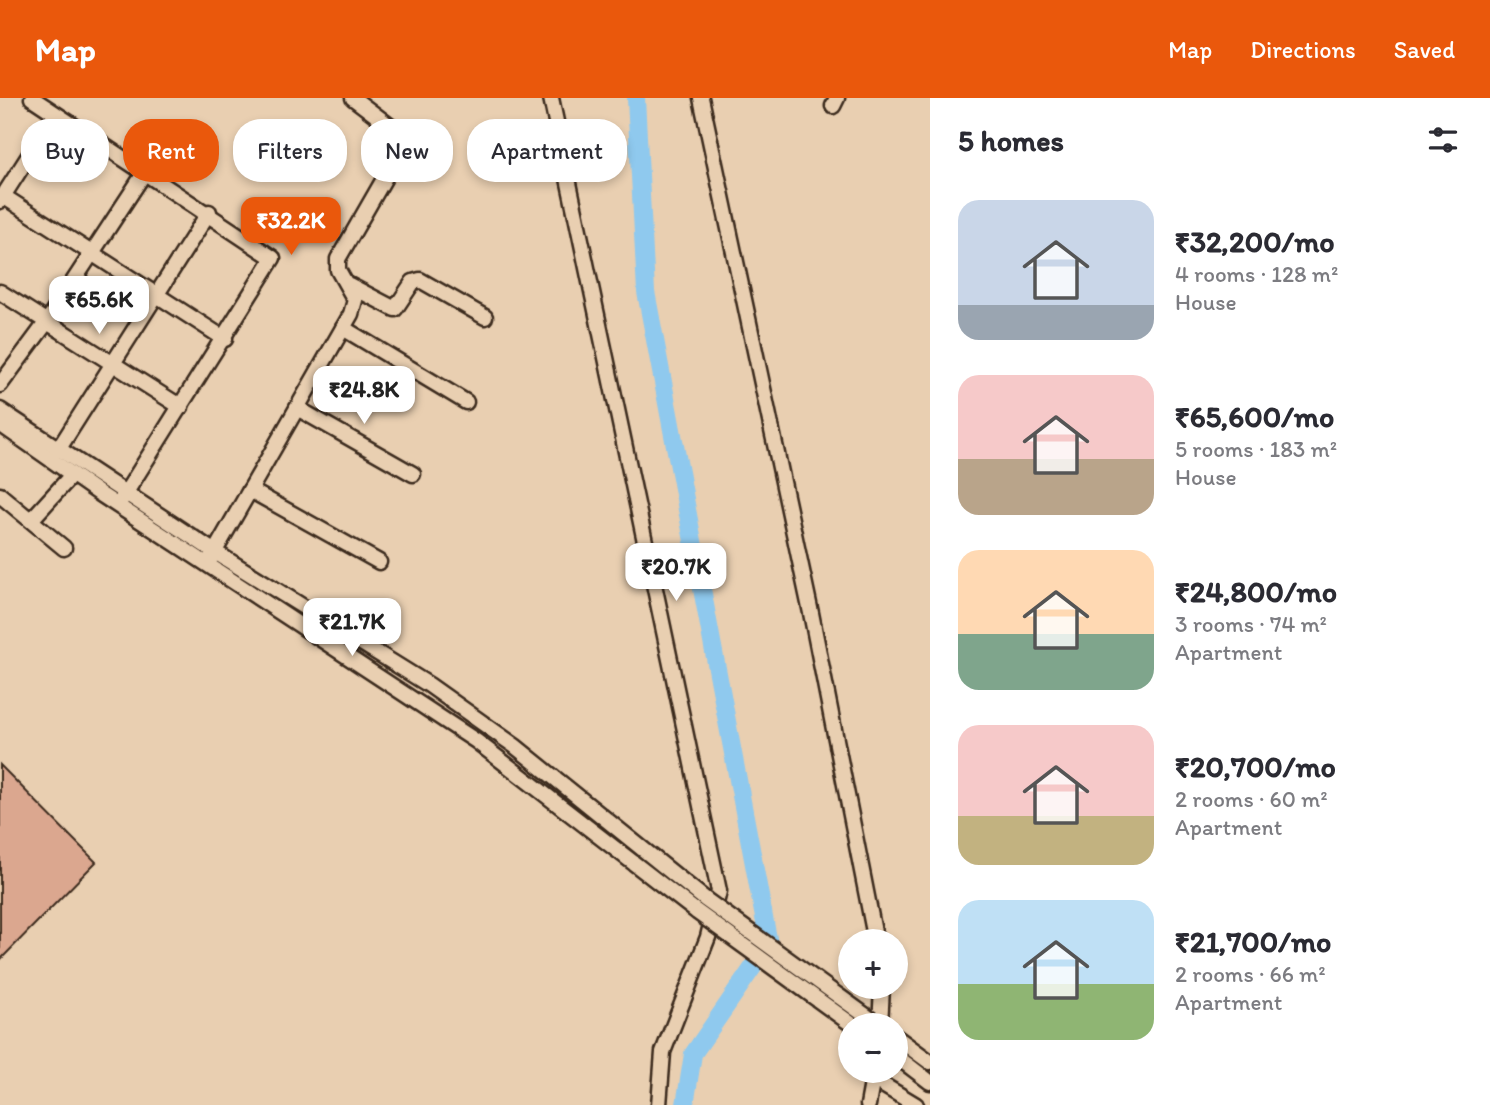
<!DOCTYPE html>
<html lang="en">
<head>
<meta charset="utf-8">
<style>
  body { margin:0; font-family:Itim,sans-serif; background:#f2f2f3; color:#2b2b33; height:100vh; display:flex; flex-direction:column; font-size:26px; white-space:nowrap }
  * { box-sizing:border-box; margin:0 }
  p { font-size:23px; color:#7c7c81 }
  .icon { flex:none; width:38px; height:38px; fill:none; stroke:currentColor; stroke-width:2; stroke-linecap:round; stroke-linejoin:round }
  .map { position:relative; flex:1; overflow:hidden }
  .side { display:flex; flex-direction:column; background:#fff; width:560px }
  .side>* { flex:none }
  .guide { position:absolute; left:21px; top:21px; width:665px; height:63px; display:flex; gap:14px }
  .buttons { position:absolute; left:838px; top:831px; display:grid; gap:14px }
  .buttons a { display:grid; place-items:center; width:70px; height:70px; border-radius:50%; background:#fff; box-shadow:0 4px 10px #0003; font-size:35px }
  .price { position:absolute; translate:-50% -60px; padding:0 16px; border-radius:14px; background:#fff; color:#222; font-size:23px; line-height:46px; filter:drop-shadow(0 2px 4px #0008) }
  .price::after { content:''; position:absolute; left:50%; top:42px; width:21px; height:16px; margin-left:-10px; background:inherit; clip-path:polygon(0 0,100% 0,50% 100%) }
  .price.on { background:#ea580c; color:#fff }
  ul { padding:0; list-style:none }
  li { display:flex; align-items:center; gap:21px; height:175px; padding:0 28px }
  li span { display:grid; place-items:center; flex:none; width:196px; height:140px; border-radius:21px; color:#555 }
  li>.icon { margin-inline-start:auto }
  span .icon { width:84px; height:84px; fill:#fffc; stroke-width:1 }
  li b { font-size:30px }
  h2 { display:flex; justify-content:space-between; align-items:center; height:84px; padding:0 28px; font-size:30px }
  .pill { padding:0 24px; border-radius:28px; background:#fff; box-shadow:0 4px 10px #0003; font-size:24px; line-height:63px }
  .pill.on { background:#ea580c; color:#fff }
  header { display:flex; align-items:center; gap:42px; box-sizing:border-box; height:98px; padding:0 35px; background:#ea580c; color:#fff }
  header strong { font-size:33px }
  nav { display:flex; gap:38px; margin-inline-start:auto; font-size:24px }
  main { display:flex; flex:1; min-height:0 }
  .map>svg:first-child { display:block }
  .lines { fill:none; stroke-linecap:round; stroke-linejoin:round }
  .river { stroke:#8fc9ee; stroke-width:18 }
  .building { fill:#dba78f; stroke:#3b2a1e; stroke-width:2 }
  .minor-casing { stroke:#3b2a1e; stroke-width:19 }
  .minor { stroke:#e9cfb1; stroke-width:14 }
  .minor-bridge-casing { stroke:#3b2a1e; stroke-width:19; stroke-linecap:butt }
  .minor-bridge { stroke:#e9cfb1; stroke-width:14 }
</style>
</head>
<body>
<header>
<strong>Map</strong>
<nav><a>Map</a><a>Directions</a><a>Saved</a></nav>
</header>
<main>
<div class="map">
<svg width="930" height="1007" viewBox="0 0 930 1007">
  <rect width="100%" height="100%" fill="#e9cfb1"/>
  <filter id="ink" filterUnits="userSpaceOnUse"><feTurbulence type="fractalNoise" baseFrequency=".0143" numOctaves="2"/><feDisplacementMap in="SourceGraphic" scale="14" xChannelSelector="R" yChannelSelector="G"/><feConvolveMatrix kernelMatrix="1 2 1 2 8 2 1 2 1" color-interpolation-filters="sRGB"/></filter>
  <g filter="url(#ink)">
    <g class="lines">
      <!-- river -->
      <path class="river" d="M636 0 646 194 769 846 693 956 685 1007"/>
    </g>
    <!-- building -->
    <path class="building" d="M0 667 96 764 0 862Z"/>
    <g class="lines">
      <defs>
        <g id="minor">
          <path d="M32 0 273 160 120 404"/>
          <path d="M551 0 719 793 708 839 663 954 659 1007"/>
          <path d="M701 0 811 515 876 844"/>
          <path d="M833 8 837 0"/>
          <path d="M3 98 225 241"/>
          <path d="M0 103 55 17"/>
          <path d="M349 187 395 211 413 184 420 182 485 219"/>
          <path d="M0 194 181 309"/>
          <path d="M343 230 466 304"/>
          <path d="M0 287 46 225 145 74"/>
          <path d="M297 310 413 376"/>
          <path d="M0 312 215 454 429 587 515 648 706 802"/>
          <path d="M0 326 100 396 476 643 697 814"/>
          <path d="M58 352 209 114"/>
          <path d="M250 392 379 464"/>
          <path d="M0 397 64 450"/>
          <path d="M31 422 72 377"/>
          <path d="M211 460 351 216 355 202 338 172V161L407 41 353 0"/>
          <path d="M880 928 882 889"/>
          <path d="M896 939 930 964"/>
          <path d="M896 958 930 984"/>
          <path d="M873 981 916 1007"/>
          <path d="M868 1007 874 974"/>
        </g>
      </defs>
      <!-- minor casing -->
      <use href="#minor" class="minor-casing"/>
      <!-- minor -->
      <use href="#minor" class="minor"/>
      <defs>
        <g id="minor-bridge">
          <path d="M706 802 880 928"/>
          <path d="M697 814 854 928"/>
        </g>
      </defs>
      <!-- minor-bridge casing -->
      <use href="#minor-bridge" class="minor-bridge-casing"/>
      <!-- minor-bridge -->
      <use href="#minor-bridge" class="minor-bridge"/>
    </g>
  </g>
</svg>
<div class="buttons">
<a>+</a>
<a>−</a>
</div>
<b class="price on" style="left:291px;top:159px">₹32.2K</b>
<b class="price" style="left:99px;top:238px">₹65.6K</b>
<b class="price" style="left:364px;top:328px">₹24.8K</b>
<b class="price" style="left:676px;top:505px">₹20.7K</b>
<b class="price" style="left:352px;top:560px">₹21.7K</b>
<div class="guide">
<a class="pill">Buy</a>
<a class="pill on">Rent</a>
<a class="pill">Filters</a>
<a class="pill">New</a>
<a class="pill">Apartment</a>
</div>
</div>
<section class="side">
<h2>5 homes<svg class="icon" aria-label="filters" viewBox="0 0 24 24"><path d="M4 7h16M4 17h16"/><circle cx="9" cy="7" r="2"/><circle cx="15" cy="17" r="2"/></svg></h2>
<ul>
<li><span style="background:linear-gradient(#c9d6e8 75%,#9aa5b1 0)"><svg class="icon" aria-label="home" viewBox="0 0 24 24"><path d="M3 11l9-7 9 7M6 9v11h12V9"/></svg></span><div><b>₹32,200/mo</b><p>4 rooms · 128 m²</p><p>House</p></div></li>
<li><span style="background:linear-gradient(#f6c9c9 60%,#b9a48a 0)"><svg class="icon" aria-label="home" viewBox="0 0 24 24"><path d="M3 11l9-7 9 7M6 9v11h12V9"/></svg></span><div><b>₹65,600/mo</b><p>5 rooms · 183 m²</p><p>House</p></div></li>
<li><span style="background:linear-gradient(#ffd9b3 60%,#7fa58c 0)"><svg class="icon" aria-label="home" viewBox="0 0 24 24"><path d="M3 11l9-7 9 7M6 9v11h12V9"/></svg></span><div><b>₹24,800/mo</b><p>3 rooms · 74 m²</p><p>Apartment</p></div></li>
<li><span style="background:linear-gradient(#f6c9c9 65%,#c2b280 0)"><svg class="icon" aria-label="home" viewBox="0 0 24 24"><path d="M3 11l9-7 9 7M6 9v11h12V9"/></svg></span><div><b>₹20,700/mo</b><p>2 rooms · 60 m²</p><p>Apartment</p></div></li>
<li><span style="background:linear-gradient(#bfe0f5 60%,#8fb573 0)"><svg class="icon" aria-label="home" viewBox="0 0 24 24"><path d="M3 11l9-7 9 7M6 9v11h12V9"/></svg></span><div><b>₹21,700/mo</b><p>2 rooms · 66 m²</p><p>Apartment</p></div></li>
</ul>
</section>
</main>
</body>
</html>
